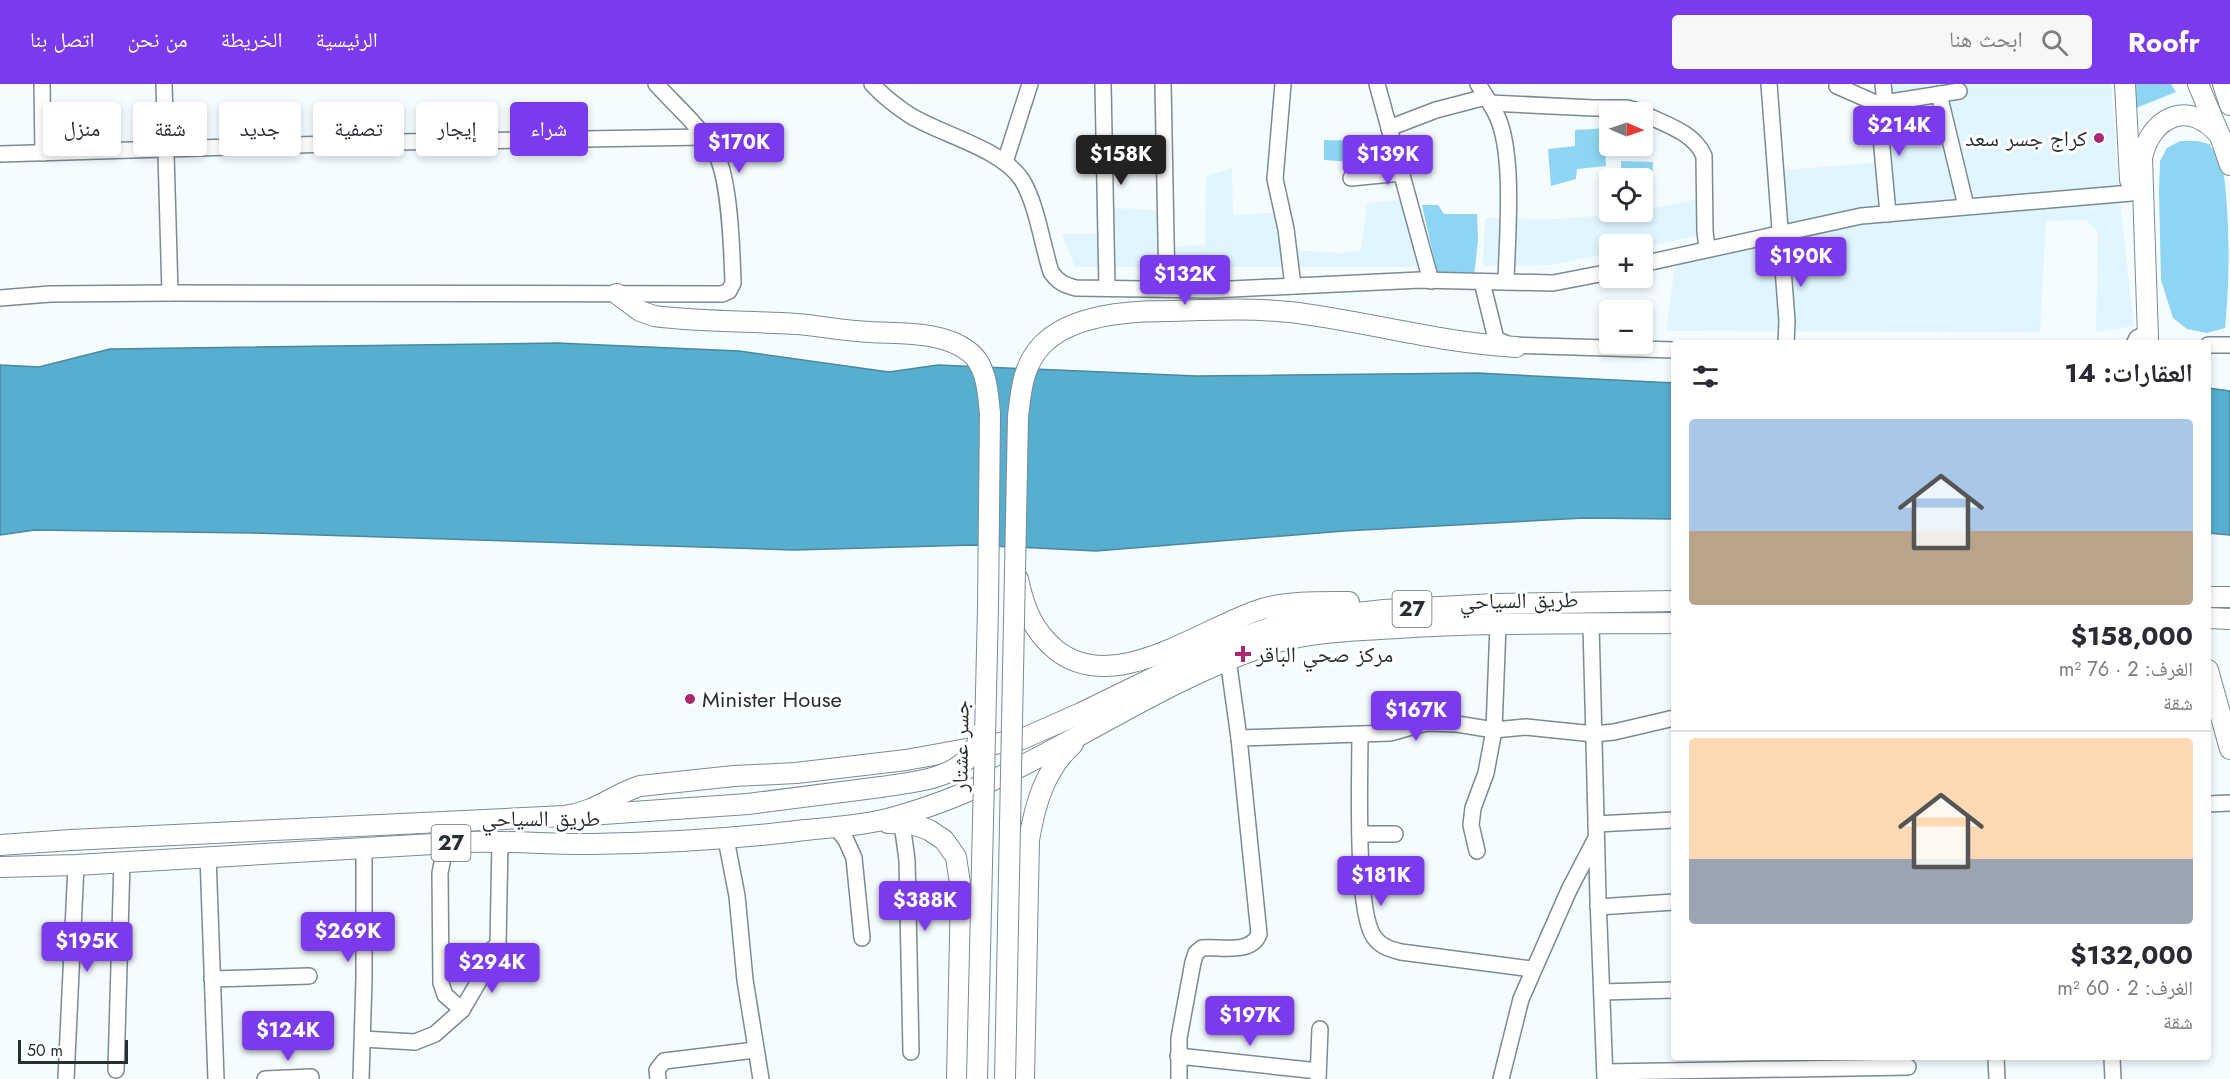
<!DOCTYPE html>
<html lang="ar">
<head>
<meta charset="utf-8">
<style>
  body { margin:0; font-family:Jost,"Noto Naskh Arabic",sans-serif; background:#f7f7f7; color:#2b2b33; direction:rtl; height:100vh; display:flex; flex-direction:column; font-size:22px; white-space:nowrap }
  * { box-sizing:border-box; margin:0 }
  p { font-size:20px; color:#7c7c81 }
  .icon { flex:none; width:33px; height:33px; fill:none; stroke:currentColor; stroke-width:2; stroke-linecap:round; stroke-linejoin:round }
  .map { position:relative; flex:1; overflow:hidden; direction:ltr }
  .panel { position:absolute; left:1671px; top:256px; width:540px; height:720px; display:flex; flex-direction:column; background:#fff; border-radius:6px; box-shadow:0 3px 9px #0003; direction:rtl }
  .panel>* { flex:none }
  .top-card { position:absolute; left:18px; top:18px; width:570px; height:54px; direction:rtl; display:flex; gap:12px }
  .needle { width:39px; rotate:92deg }
  .fabs { position:absolute; left:1599px; top:18px; display:grid; gap:12px }
  .fabs a { display:grid; place-items:center; width:54px; height:54px; border-radius:6px; background:#fff; box-shadow:0 3px 9px #0003; font-size:30px }
  .scale { position:absolute; left:18px; bottom:15px; width:110px; box-sizing:border-box; padding-left:6px; border:3px solid #282f32; border-top:0; font-size:16px; line-height:21px; white-space:nowrap; color:#282f32; -webkit-text-stroke:4px #fff; paint-order:stroke }
  .price { position:absolute; translate:-50% -51px; padding:0 14px; border-radius:6px; background:#7c3aed; color:#fff; font-size:20px; line-height:39px; filter:drop-shadow(0 2px 3px #0008) }
  .price::after { content:''; position:absolute; left:50%; top:36px; width:18px; height:14px; margin-left:-9px; background:inherit; clip-path:polygon(0 0,100% 0,50% 100%) }
  .price.selected { background:#222; color:#fff }
  ul { padding:0; list-style:none }
  li { display:grid; align-content:center; gap:12px; height:318px; padding:0 18px }
  li+li { border-top:2px solid #e1e1e2 }
  li span { display:grid; place-items:center; height:186px; border-radius:6px; color:#555 }
  li>.icon { margin-inline-start:auto }
  span .icon { width:108px; height:108px; fill:#fffc; stroke-width:1 }
  li b { font-size:26px }
  h2 { display:flex; justify-content:space-between; align-items:center; height:72px; padding:0 18px; font-size:26px }
  .pill { padding:0 21px; border-radius:6px; background:#fff; box-shadow:0 3px 9px #0003; font-size:21px; line-height:54px }
  .pill.selected { background:#7c3aed; color:#fff }
  header { display:flex; align-items:center; gap:36px; box-sizing:border-box; height:84px; padding:0 30px; background:#7c3aed; color:#fff }
  header strong { font-size:28px }
  nav { display:flex; gap:33px; margin-inline-start:auto; font-size:21px }
  .search { width:420px; height:54px; background:#f7f7f7; display:flex; align-items:center; gap:15px; box-sizing:border-box; padding:0 21px; border-radius:6px; color:#7c7c81; font-size:22px }
  .map>svg:first-child { display:block }
  .built { fill:#e1f5fe }
  .green { fill:#8dd5f2 }
  .water { fill:#57aecf; stroke:#4988a0; stroke-width:1.5 }
  .lines { fill:none; stroke-linecap:round; stroke-linejoin:round }
  .minor-casing { stroke:#7b8b92; stroke-width:18 }
  .major-casing { stroke:#7b8b92; stroke-width:22 }
  .minor { stroke:#fff; stroke-width:15 }
  .major { stroke:#fff; stroke-width:20 }
  .major-bridge-casing { stroke:#7b8b92; stroke-width:22; stroke-linecap:butt }
  .major-bridge { stroke:#fff; stroke-width:20 }
  .poi-dot { fill:#ab2772; stroke:#fff; stroke-width:2 }
  .labels { text-anchor:middle; stroke-width:6; stroke-linejoin:round; paint-order:stroke }
  .shield { fill:#fff; stroke:#686d70; stroke-width:1.5 }
  .shield-label { font-size:21px; font-weight:bold; fill:#282f32 }
  .poi-label { font-size:22px; fill:#282f32; stroke:#fff; text-anchor:start }
  .street-label { font-size:22px; fill:#282f32; stroke:#fff }
</style>
</head>
<body>
<header>
<strong>Roofr</strong>
<div class="search"><svg class="icon" aria-label="search" viewBox="0 0 24 24"><circle cx="10" cy="10" r="6"/><path d="M15 15l6 6"/></svg>ابحث هنا</div>
<nav><a>الرئيسية</a><a>الخريطة</a><a>من نحن</a><a>اتصل بنا</a></nav>
</header>
<div class="map">
<svg width="2230" height="995" viewBox="0 0 2230 995">
  <rect width="100%" height="100%" fill="#f5fcff"/>
  <!-- built -->
  <g class="built">
    <path d="M1875 0H2111L2120 117 2134 242 2096 248 2098 148 2086 136 2046 137 2040 248 1666 247 1675 183 1788 133 1783 86 1885 78Z"/>
    <path d="M1232 84 1233 131 1286 128 1290 166 1341 169 1361 166 1367 119 1406 115 1421 183H1075L1062 150H1113L1108 124 1164 126 1160 164 1205 160 1206 92Z"/>
    <path d="M1700 115 1697 152 1643 163 1642 160H1610L1609 169 1552 181 1483 182 1485 134 1557 135 1621 130Z"/>
  </g>
  <!-- green -->
  <g class="green">
    <path d="M2134 0H2171L2176 8 2136 24Z"/>
    <path d="M1609 44V59H1605L1606 82 1577 85 1576 95 1551 102 1548 65 1575 62V46Z"/>
    <path d="M1324 56 1368 57 1369 86 1355 88 1353 78 1324 76Z"/>
    <path d="M2180 57H2197L2209 60C2214 68 2221 76 2223 84 2230 133 2230 195 2225 244L2207 249 2187 245 2173 234 2161 196 2159 108 2160 77 2167 64Z"/>
    <path d="M1621 77 1653 78 1651 121 1643 123 1642 94H1621Z"/>
    <path d="M1422 121H1438L1444 130H1477L1478 157 1474 192H1438Z"/>
  </g>
  <!-- water -->
  <g class="water">
    <path d="M557 259 739 267 889 288 938 281 1196 292 1477 289 1674 299V435L1584 434 1344 447 1096 467 973 461 795 466 252 449 35 446 0 451V281L39 283 110 265Z"/>
    <path d="M2208 304 2230 307V451L2208 449Z"/>
  </g>
  <g class="lines">
    <defs>
      <g id="minor">
        <path d="M42 0 43 69"/>
        <path d="M164 0 170 209"/>
        <path d="M872 0C883 12 897 23 911 32 943 51 1002 65 1022 96 1037 121 1042 160 1051 188 1058 198 1064 201 1076 204L1211 206 1420 196 1553 199 1610 188"/>
        <path d="M1103 0 1107 204"/>
        <path d="M1163 0 1167 205"/>
        <path d="M1283 0 1275 95 1286 145 1293 202"/>
        <path d="M1377 0 1431 197"/>
        <path d="M1478 0C1484 10 1492 21 1497 32 1515 71 1507 154 1506 198"/>
        <path d="M1769 0 1787 237 1786 260"/>
        <path d="M1837 0V2L1878 20 1959 7"/>
        <path d="M1883 0 1885 19"/>
        <path d="M1939 10 1966 122"/>
        <path d="M1490 19 1594 24H1627L1642 28"/>
        <path d="M1878 20 1888 130"/>
        <path d="M1642 29C1664 40 1694 48 1704 72L1705 147 1707 165"/>
        <path d="M1389 44 1436 26 1486 13"/>
        <path d="M0 70 398 58 705 53"/>
        <path d="M1005 78 1030 0"/>
        <path d="M1351 94 1402 89"/>
        <path d="M1642 180 1861 132 2131 109"/>
        <path d="M1482 198 1496 255 1509 261 1674 266"/>
        <path d="M0 214 50 210 170 209 722 210 729 207 733 199C732 168 730 96 716 70 702 44 676 22 656 0"/>
        <path d="M2134 260 2137 254 2143 251 2148 254 2151 260"/>
        <path d="M2208 261H2230"/>
        <path d="M1591 540 1598 814 1605 995"/>
        <path d="M1360 651C1360 689 1355 827 1374 853 1381 863 1390 865 1401 868L1532 885"/>
        <path d="M1239 654 1390 649 1426 639 1457 640 1494 646 1526 643 1594 650 1614 648 1674 634"/>
        <path d="M2208 720 2230 719"/>
        <path d="M901 732 907 776 911 968"/>
        <path d="M1596 740 1674 736"/>
        <path d="M836 743 846 756 854 774 862 854"/>
        <path d="M1360 750H1395"/>
        <path d="M726 755 737 812 745 896 761 995"/>
        <path d="M446 759 440 789 441 899 445 911 462 926"/>
        <path d="M1477 767 1471 741 1473 724 1486 689 1494 646 1498 541"/>
        <path d="M208 772 216 995"/>
        <path d="M1598 823 1674 818"/>
        <path d="M212 895 309 892"/>
        <path d="M1602 908 1674 906"/>
        <path d="M363 955 415 958 435 950 462 926 479 897 485 872 498 860 500 758"/>
        <path d="M1178 972 1318 987"/>
        <path d="M1996 974 1997 995"/>
        <path d="M2112 974 2113 995"/>
        <path d="M116 986 122 778"/>
        <path d="M1605 988 1908 983"/>
        <path d="M66 995 76 781"/>
        <path d="M265 995 311 993"/>
        <path d="M361 995 364 894V763"/>
        <path d="M658 995 657 986 664 977 755 966"/>
        <path d="M1179 995V954L1193 878 1196 869 1202 864C1220 862 1251 871 1259 850L1239 654 1228 575"/>
        <path d="M1318 995 1320 945"/>
        <path d="M1501 995 1521 915 1569 806 1595 756"/>
      </g>
      <g id="major">
        <path d="M2125 0 2130 96"/>
        <path d="M2198 0 2220 52 2230 81"/>
        <path d="M2223 0 2230 21"/>
        <path d="M617 210 640 227 654 232C701 238 749 237 797 240 821 242 845 247 870 248 901 250 942 247 968 267 987 280 988 309 990 330"/>
        <path d="M2148 254 2142 74C2151 31 2191 15 2220 52"/>
        <path d="M1018 333C1021 306 1023 281 1042 261 1071 231 1127 227 1167 227 1208 226 1249 224 1290 228 1366 237 1439 259 1516 263"/>
        <path d="M1018 495C1024 524 1033 547 1056 566 1115 613 1203 543 1262 525 1289 517 1321 518 1349 518"/>
        <path d="M2208 513H2230"/>
        <path d="M2208 534 2230 535"/>
        <path d="M2208 586 2230 665"/>
        <path d="M589 731 748 720 881 703"/>
        <path d="M888 739 912 740 929 746 944 756 956 773 961 806 957 995"/>
        <path d="M0 761 71 756 565 732C598 727 612 711 640 702L734 692 796 689 906 676 1022 655 1081 629 1223 560 1284 539 1313 534 1384 526 1495 520 1674 517"/>
        <path d="M0 783 76 781 467 758C509 757 550 760 592 760 663 759 734 755 805 746 836 743 868 741 898 732 1028 696 1135 607 1262 563 1306 547 1351 547 1398 544 1490 538 1582 540 1674 539"/>
        <path d="M1024 995 1029 756C1035 720 1045 685 1073 660"/>
      </g>
    </defs>
    <!-- minor casing -->
    <use href="#minor" class="minor-casing"/>
    <!-- major casing -->
    <use href="#major" class="major-casing"/>
    <!-- minor -->
    <use href="#minor" class="minor"/>
    <!-- major -->
    <use href="#major" class="major"/>
    <defs>
      <g id="major-bridge">
        <path d="M881 703C918 697 971 695 980 650"/>
        <path d="M977 995 988 523 990 330"/>
        <path d="M1005 995 1018 333"/>
      </g>
    </defs>
    <!-- major-bridge casing -->
    <use href="#major-bridge" class="major-bridge-casing"/>
    <!-- major-bridge -->
    <use href="#major-bridge" class="major-bridge"/>
  </g>
  <!-- markers -->
  <g class="poi-dot">
    <circle cx="2099" cy="54" r="6"/>
    <path d="M1240 561h6v6h6v6h-6v6h-6v-6h-6v-6h6z"/>
    <circle cx="690" cy="615" r="6"/>
  </g>
  <g class="labels">
    <!-- shield labels -->
    <g class="shield">
      <rect x="1392.5" y="507" width="39" height="36" rx="4.5"/>
      <rect x="431.5" y="741" width="39" height="36" rx="4.5"/>
    </g>
    <g class="shield-label">
      <text x="1412" y="532">27</text>
      <text x="451" y="766">27</text>
    </g>
    <!-- poi labels -->
    <g class="poi-label">
      <text x="2087" y="62" text-anchor="end">كراج جسر سعد</text>
      <text x="1256" y="578">مركز صحي الباقر</text>
      <text x="702" y="623">Minister House</text>
    </g>
    <!-- street labels -->
    <g class="street-label">
      <text transform="translate(1519 516) rotate(-1)" y="8">طريق السياحي</text>
      <text transform="translate(960 662) rotate(-89)" y="8">جسر عشتار</text>
      <text x="541" y="742">طريق السياحي</text>
    </g>
  </g>
</svg>
<div class="fabs">
<a><svg class="needle" viewBox="-14 -14 28 28"><path d="M0-13l5 13h-10z" fill="#e53935"/><path d="M0 13l5-13h-10z" fill="#7c7c81"/></svg></a>
<a><svg class="icon" aria-label="locate" viewBox="0 0 24 24"><circle cx="12" cy="12" r="6"/><path d="M12 2v4M12 18v4M2 12h4M18 12h4"/></svg></a>
<a>+</a>
<a>−</a>
</div>
<div class="scale">50 m</div>
<b class="price" style="left:1899px;top:73px">$214K</b>
<b class="price" style="left:739px;top:90px">$170K</b>
<b class="price selected" style="left:1121px;top:102px">$158K</b>
<b class="price" style="left:1388px;top:102px">$139K</b>
<b class="price" style="left:1801px;top:204px">$190K</b>
<b class="price" style="left:1185px;top:222px">$132K</b>
<b class="price" style="left:1416px;top:658px">$167K</b>
<b class="price" style="left:1381px;top:823px">$181K</b>
<b class="price" style="left:925px;top:848px">$388K</b>
<b class="price" style="left:348px;top:879px">$269K</b>
<b class="price" style="left:87px;top:889px">$195K</b>
<b class="price" style="left:492px;top:910px">$294K</b>
<b class="price" style="left:1250px;top:963px">$197K</b>
<b class="price" style="left:288px;top:978px">$124K</b>
<div class="top-card">
<a class="pill selected">شراء</a>
<a class="pill">إيجار</a>
<a class="pill">تصفية</a>
<a class="pill">جديد</a>
<a class="pill">شقة</a>
<a class="pill">منزل</a>
</div>
<section class="panel">
<h2>العقارات: 14<svg class="icon" aria-label="filters" viewBox="0 0 24 24"><path d="M4 7h16M4 17h16"/><circle cx="9" cy="7" r="2"/><circle cx="15" cy="17" r="2"/></svg></h2>
<ul>
<li><span style="background:linear-gradient(#a9c7e8 60%,#b9a48a 0)"><svg class="icon" aria-label="home" viewBox="0 0 24 24"><path d="M3 11l9-7 9 7M6 9v11h12V9"/></svg></span><div><b>$158,000</b><p>الغرف: 2 · 76 m²</p><p>شقة</p></div></li>
<li><span style="background:linear-gradient(#ffd9b3 65%,#9aa5b1 0)"><svg class="icon" aria-label="home" viewBox="0 0 24 24"><path d="M3 11l9-7 9 7M6 9v11h12V9"/></svg></span><div><b>$132,000</b><p>الغرف: 2 · 60 m²</p><p>شقة</p></div></li>
</ul>
</section>
</div>
</body>
</html>
